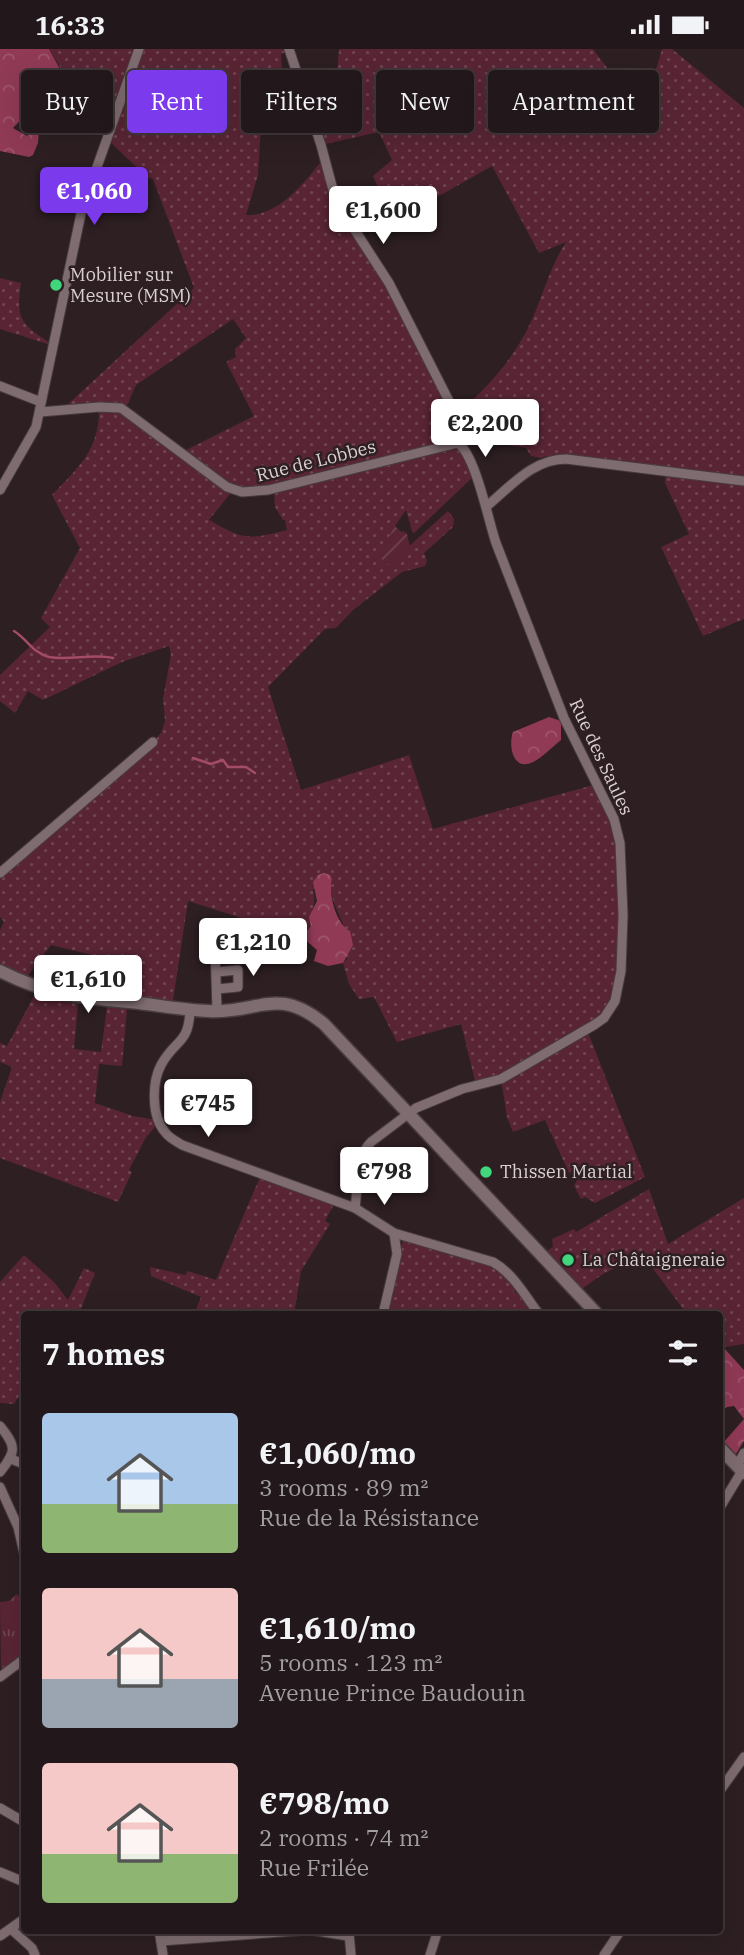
<!DOCTYPE html>
<html lang="en">
<head>
<meta charset="utf-8">
<style>
  body { margin:0; font-family:"IBM Plex Serif",serif; background:#2e2427; color:#f1f3f6; height:100vh; display:flex; flex-direction:column; font-size:26px; white-space:nowrap }
  * { box-sizing:border-box; margin:0 }
  p { font-size:23px; color:#a29fa2 }
  .icon { flex:none; width:38px; height:38px; fill:none; stroke:currentColor; stroke-width:2; stroke-linecap:round; stroke-linejoin:round }
  .map { position:relative; flex:1; overflow:hidden }
  .sheet { position:absolute; left:21px; top:1262px; width:702px; height:623px; display:flex; flex-direction:column; background:#22171a; border-radius:7px; box-shadow:0 7px 28px #0002,0 0 0 2px #3f3639 }
  .sheet>* { flex:none }
  .top-card { position:absolute; left:21px; top:21px; width:704px; height:63px; display:flex; gap:14px }
  .price { position:absolute; translate:-50% -60px; padding:0 16px; border-radius:7px; background:#fff; color:#222; font-size:23px; line-height:46px; filter:drop-shadow(0 2px 4px #0008) }
  .price::after { content:''; position:absolute; left:50%; top:42px; width:21px; height:16px; margin-left:-10px; background:inherit; clip-path:polygon(0 0,100% 0,50% 100%) }
  .price.current { background:#7c3aed; color:#fff }
  ul { padding:0; list-style:none }
  li { display:flex; align-items:center; gap:21px; height:175px; padding:0 21px }
  li span { display:grid; place-items:center; flex:none; width:196px; height:140px; border-radius:7px; color:#555 }
  li>.icon { margin-inline-start:auto }
  span .icon { width:84px; height:84px; fill:#fffc; stroke-width:1 }
  li b { font-size:30px }
  h2 { display:flex; justify-content:space-between; align-items:center; height:84px; padding:0 21px; font-size:30px }
  .pill { padding:0 24px; border-radius:7px; background:#22171a; box-shadow:0 7px 28px #0002,0 0 0 2px #3f3639; font-size:24px; line-height:63px }
  .pill.current { background:#7c3aed; color:#fff }
  .status { display:flex; justify-content:space-between; align-items:center; height:49px; padding:0 35px; background:#22171a; direction:ltr }
  .status svg { height:19px; fill:currentColor }
  .map>svg:first-child { display:block }
  .grass { fill:url(#grass-dots); fill-rule:evenodd }
  .forest { fill:url(#forest-crowns) }
  .park { fill:url(#park-tufts) }
  .garden { fill:url(#garden-furrows) }
  .lines { fill:none; stroke-linecap:round; stroke-linejoin:round }
  .stream { stroke:#a44c67; stroke-width:2.5 }
  .street-casing { stroke:#483c3f; stroke-width:11 }
  .secondary-casing { stroke:#483c3f; stroke-width:15 }
  .street { stroke:#7e6c70; stroke-width:9 }
  .secondary { stroke:#7e6c70; stroke-width:12 }
  .poi-dot { fill:#40d77c; stroke:#2d1f22; stroke-width:2.5 }
  .labels { text-anchor:middle; stroke-width:5; stroke-linejoin:round; paint-order:stroke }
  .poi-label { font-size:18px; fill:#dad0d2; stroke:#2d1f22; text-anchor:start }
  .street-label { font-size:18px; fill:#dad0d2; stroke:#2d1f22 }
</style>
</head>
<body>
<div class="status"><b>16:33</b><svg viewBox="0 0 49 12"><path d="M0 12V9h3v3zM5 12V6h3v6zM10 12V3h3v9zM15 12V0h3v12zM26 1h20v11H26zM47 4h2v5h-2z"/></svg></div>
<div class="map">
<svg width="744" height="1906" viewBox="0 0 744 1906">
  <defs>
    <pattern id="grass-dots" width="8" height="8" patternUnits="userSpaceOnUse" patternTransform="scale(1.75)"><rect width="8" height="8" fill="#592535"/><path d="M2 2h.1M6 6h.1" fill="none" stroke="#704451" stroke-width="1.8" stroke-linecap="round"/></pattern>
    <pattern id="forest-crowns" width="20" height="18" patternUnits="userSpaceOnUse" patternTransform="scale(1.75)"><rect width="20" height="18" fill="#903a56"/><path d="M2 6a3 3 0 1 1 6 0M12 15a3 3 0 1 1 6 0" fill="none" stroke="#9f556d"/></pattern>
    <pattern id="park-tufts" width="24" height="20" patternUnits="userSpaceOnUse" patternTransform="scale(1.75)"><rect width="24" height="20" fill="#592535"/><path d="M3 7l-1-3M5 7V3M7 7l1-3M15 17l-1-3M17 17v-4M19 17l1-3" fill="none" stroke="#704451"/></pattern>
    <pattern id="garden-furrows" width="10" height="10" patternUnits="userSpaceOnUse" patternTransform="scale(1.75)"><rect width="10" height="10" fill="#592535"/><path d="M-1 1l2-2M0 10L10 0M9 11l2-2" fill="none" stroke="#704451"/></pattern>
  </defs>
  <rect width="100%" height="100%" fill="#2d1f22"/>
  <!-- grass -->
  <g class="grass">
    <path d="M49 0H289V2L281 5 282 22 264 26 258 126 246 166C279 168 307 131 325 107L332 140 376 213 455 366C487 340 513 311 531 273 543 246 550 218 566 193L539 204 492 117 393 173 373 127 392 111 379 83 321 96 298 31 337 28 339 0H593L640 63 649 44 662 0H672L744 59V570L703 587 661 498 689 485 665 434V421L549 411 547 407 541 409 531 407 526 399 463 389 458 394 475 426 413 485 406 461 395 477 407 499 448 462 454 470 453 478 424 504 427 512 425 517 402 523 353 561 336 579 325 580 268 638 301 741 409 706 433 780 597 735 614 770 623 866 615 952 587 981 645 1128 595 1154 585 1148 581 1150 574 1137 578 1129 575 1122 569 1124 545 1071 513 1083 507 1068 501 1030 476 1036 461 975 397 993 374 948 359 950 349 935 343 914 347 910C346 901 347 890 345 881 340 863 327 849 332 830L313 841C318 858 308 861 311 877L302 888 188 852 172 958 82 949 92 906 51 896 29 925 26 935 0 922V881L4 873 0 868V824L153 693 161 684 165 672 163 650 171 605 169 597 122 613 43 651 28 642 15 664 0 652V626L50 578 41 569 80 499 52 446C79 418 100 400 99 359L66 360 67 356 194 239 153 130 148 129 111 94 105 92 108 84 91 78 94 73ZM233 270 246 289 235 300 236 308 226 313 254 367 180 404 125 361 136 336ZM233 441 274 444 275 458 283 471H285L287 481C248 491 244 491 209 471Z"/>
    <path d="M0 229 21 234C15 274 23 275 54 297L0 280Z"/>
    <path d="M34 947 78 955 74 1000 101 1003 107 958 127 960 122 1017 99 1015 95 1054 133 1067 156 1071 157 1075 145 1090 129 1121 132 1123 118 1153 0 1109V1053L12 1018 0 1013V994L7 997Z"/>
    <path d="M260 1128 334 1155 325 1172 330 1175 301 1222 294 1265H194L201 1248 151 1227 150 1218 185 1226 188 1222 216 1231Z"/>
    <path d="M649 1140 668 1195 744 1149V1295L719 1299V1265H687L642 1205 603 1225 576 1244 540 1206 553 1198 552 1190 574 1180 576 1183Z"/>
    <path d="M403 1190 489 1215 502 1223 516 1240 513 1243 520 1245 533 1265H387Z"/>
    <path d="M24 1206 54 1233 68 1251 84 1219 95 1224 79 1265H24V1339L14 1355 0 1354V1233Z"/>
  </g>
  <!-- forest -->
  <g class="forest">
    <path d="M0 0H49L61 22 31 60 13 79 27 87 31 81H39L38 94 33 106 29 108 0 102Z"/>
    <path d="M549 668 561 672V691C552 698 543 708 533 713 513 723 508 697 513 683Z"/>
    <path d="M324 824 330 826 332 830C328 845 336 875 350 882L353 896 343 914 328 917 314 912 317 901 302 888 311 877 309 868 317 852 313 833 318 826Z"/>
    <path d="M719 1299H724L744 1321V1392L734 1408 723 1394 744 1370 734 1357 727 1358 719 1365V1330L723 1323 719 1316Z"/>
  </g>
  <!-- park -->
  <path class="park" d="M17 1545 24 1555V1605L1 1623 0 1553 9 1552Z"/>
  <!-- garden -->
  <path class="garden" d="M395 477 401 483 403 482 407 485 410 497 389 516 378 507Z"/>
  <g class="lines">
    <!-- stream -->
    <g class="stream">
      <path d="M14 582C27 590 33 604 49 608 70 612 92 604 113 609"/>
      <path d="M193 709 211 715 223 711 228 718H246L255 724"/>
    </g>
    <defs>
      <g id="street">
        <path d="M289 0 321 96 336 152 389 234 451 356 457 374 458 394"/>
        <path d="M0 337 41 353"/>
        <path d="M40 363 99 358 121 359 227 438 242 443 268 441 458 394"/>
        <path d="M0 441 36 378 82 160 139 0"/>
        <path d="M487 457C511 437 533 410 566 410L744 432"/>
        <path d="M0 824 153 693"/>
        <path d="M215 897 217 962"/>
        <path d="M217 923 238 921V938L217 940"/>
        <path d="M190 960C189 996 176 989 161 1016 152 1033 151 1067 165 1083 169 1089 176 1092 182 1096L355 1159 394 1184 493 1213C514 1225 525 1247 539 1265"/>
        <path d="M355 1159C358 1139 356 1107 371 1093L416 1059 462 1040 501 1030 594 976 604 969 615 952 621 922 623 866 620 794 614 770 564 669 496 494C488 471 476 407 458 394"/>
        <path d="M383 1265 397 1205 394 1184"/>
        <path d="M0 1377C17 1398 16 1403 0 1423"/>
        <path d="M11 1410 24 1415"/>
        <path d="M737 1417 744 1404"/>
        <path d="M0 1438 18 1478 24 1504"/>
        <path d="M719 1460 742 1422"/>
        <path d="M0 1628 24 1610"/>
        <path d="M719 1743 744 1708"/>
        <path d="M0 1759 24 1773"/>
        <path d="M0 1823 24 1833"/>
        <path d="M11 1880 32 1899 35 1906"/>
        <path d="M159 1881 163 1906"/>
        <path d="M311 1881 348 1887"/>
        <path d="M349 1884 351 1906"/>
        <path d="M0 1887 24 1870"/>
        <path d="M161 1892 309 1881"/>
        <path d="M430 1906 438 1881"/>
        <path d="M604 1906 621 1881"/>
      </g>
      <g id="secondary">
        <path d="M0 922C49 947 86 949 139 954 162 957 185 961 208 962 259 965 277 936 324 975L597 1265"/>
        <path d="M719 1398 744 1424"/>
      </g>
    </defs>
    <!-- street casing -->
    <use href="#street" class="street-casing"/>
    <!-- secondary casing -->
    <use href="#secondary" class="secondary-casing"/>
    <!-- street -->
    <use href="#street" class="street"/>
    <!-- secondary -->
    <use href="#secondary" class="secondary"/>
  </g>
  <!-- markers -->
  <g class="poi-dot">
    <circle cx="56" cy="236" r="7"/>
    <circle cx="486" cy="1123" r="7"/>
    <circle cx="568" cy="1211" r="7"/>
  </g>
  <g class="labels">
    <!-- poi labels -->
    <g class="poi-label">
      <text x="70" y="232">Mobilier sur<tspan x="70" dy="21">Mesure (MSM)</tspan></text>
      <text x="500" y="1129">Thissen Martial</text>
      <text x="582" y="1217">La Châtaigneraie</text>
    </g>
    <!-- street labels -->
    <g class="street-label">
      <text transform="translate(316 412) rotate(-14)" y="6">Rue de Lobbes</text>
      <text transform="translate(601 708) rotate(65)" y="6">Rue des Saules</text>
    </g>
  </g>
</svg>
<b class="price current" style="left:94px;top:178px">€1,060</b>
<b class="price" style="left:383px;top:197px">€1,600</b>
<b class="price" style="left:485px;top:410px">€2,200</b>
<b class="price" style="left:253px;top:929px">€1,210</b>
<b class="price" style="left:88px;top:966px">€1,610</b>
<b class="price" style="left:208px;top:1090px">€745</b>
<b class="price" style="left:384px;top:1158px">€798</b>
<div class="top-card">
<a class="pill">Buy</a>
<a class="pill current">Rent</a>
<a class="pill">Filters</a>
<a class="pill">New</a>
<a class="pill">Apartment</a>
</div>
<section class="sheet">
<h2>7 homes<svg class="icon" aria-label="filters" viewBox="0 0 24 24"><path d="M4 7h16M4 17h16"/><circle cx="9" cy="7" r="2"/><circle cx="15" cy="17" r="2"/></svg></h2>
<ul>
<li><span style="background:linear-gradient(#a9c7e8 65%,#8fb573 0)"><svg class="icon" aria-label="home" viewBox="0 0 24 24"><path d="M3 11l9-7 9 7M6 9v11h12V9"/></svg></span><div><b>€1,060/mo</b><p>3 rooms · 89 m²</p><p>Rue de la Résistance</p></div></li>
<li><span style="background:linear-gradient(#f6c9c9 65%,#9aa5b1 0)"><svg class="icon" aria-label="home" viewBox="0 0 24 24"><path d="M3 11l9-7 9 7M6 9v11h12V9"/></svg></span><div><b>€1,610/mo</b><p>5 rooms · 123 m²</p><p>Avenue Prince Baudouin</p></div></li>
<li><span style="background:linear-gradient(#f6c9c9 65%,#8fb573 0)"><svg class="icon" aria-label="home" viewBox="0 0 24 24"><path d="M3 11l9-7 9 7M6 9v11h12V9"/></svg></span><div><b>€798/mo</b><p>2 rooms · 74 m²</p><p>Rue Frilée</p></div></li>
</ul>
</section>
</div>
</body>
</html>
